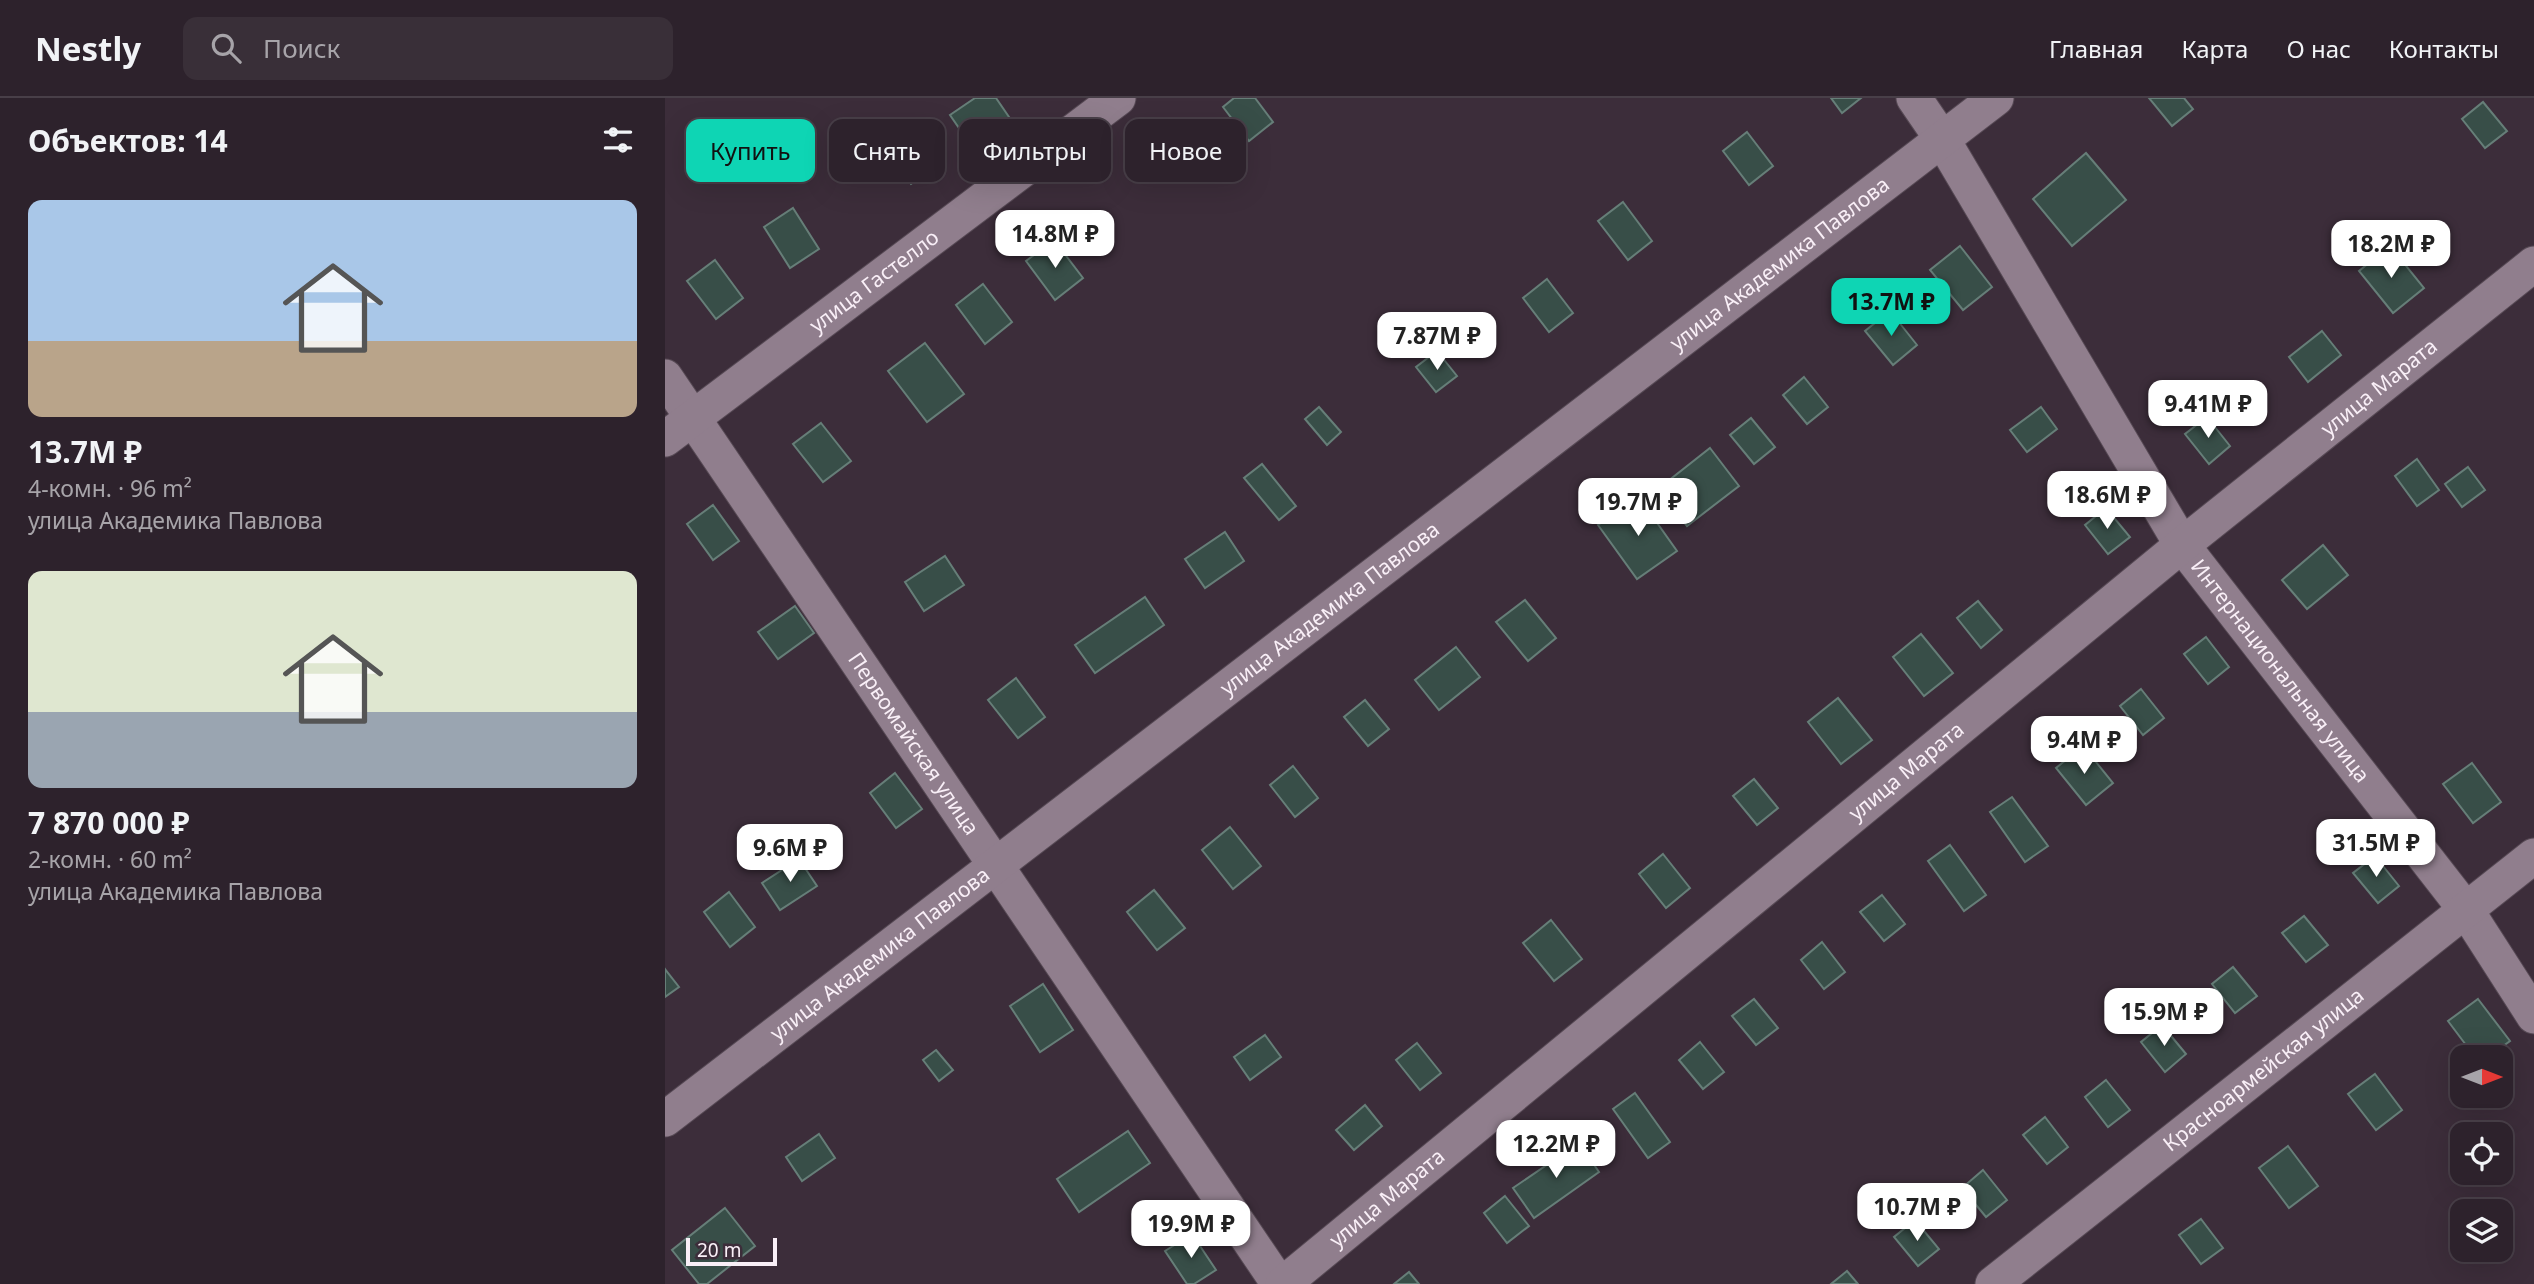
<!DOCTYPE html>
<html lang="ru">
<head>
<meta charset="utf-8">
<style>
  body { margin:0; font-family:"Noto Sans",sans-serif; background:#392f38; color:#f1f3f6; height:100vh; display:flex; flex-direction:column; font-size:26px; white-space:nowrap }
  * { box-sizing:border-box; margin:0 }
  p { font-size:23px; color:#a7a4a9 }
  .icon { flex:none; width:38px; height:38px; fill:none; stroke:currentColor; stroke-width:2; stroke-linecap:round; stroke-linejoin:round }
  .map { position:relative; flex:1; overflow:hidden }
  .sheet { display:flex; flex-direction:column; background:#2d222c; width:665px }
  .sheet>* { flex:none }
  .guide { position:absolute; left:21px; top:21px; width:665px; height:63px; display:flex; gap:14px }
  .needle { width:46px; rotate:90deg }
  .controls { position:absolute; left:1785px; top:947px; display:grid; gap:14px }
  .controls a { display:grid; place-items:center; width:63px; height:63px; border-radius:14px; background:#2d222c; box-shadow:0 7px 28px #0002,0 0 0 2px #483f48; font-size:35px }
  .scale { position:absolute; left:21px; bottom:18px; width:91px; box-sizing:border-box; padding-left:7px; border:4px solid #f9eff7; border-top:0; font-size:19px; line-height:24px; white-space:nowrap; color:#f9eff7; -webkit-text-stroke:5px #3c2d3a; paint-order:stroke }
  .price { position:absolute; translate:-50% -60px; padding:0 16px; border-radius:14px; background:#fff; color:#222; font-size:23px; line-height:46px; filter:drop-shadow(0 2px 4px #0008) }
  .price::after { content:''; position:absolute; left:50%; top:42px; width:21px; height:16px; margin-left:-10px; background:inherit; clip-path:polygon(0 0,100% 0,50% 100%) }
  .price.on { background:#0ed5b4; color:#111 }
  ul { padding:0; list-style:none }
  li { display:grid; align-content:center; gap:14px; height:371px; padding:0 28px }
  li span { display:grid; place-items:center; height:217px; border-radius:14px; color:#555 }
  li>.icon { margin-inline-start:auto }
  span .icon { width:126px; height:126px; fill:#fffc; stroke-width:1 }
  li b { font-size:30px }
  h2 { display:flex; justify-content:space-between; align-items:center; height:84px; padding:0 28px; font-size:30px }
  .pill { padding:0 24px; border-radius:14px; background:#2d222c; box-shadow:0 7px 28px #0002,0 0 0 2px #483f48; font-size:24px; line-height:63px }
  .pill.on { background:#0ed5b4; color:#111 }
  header { display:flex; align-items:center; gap:42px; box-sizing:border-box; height:98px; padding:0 35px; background:#2d222c; border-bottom:2px solid #483f48 }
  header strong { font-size:33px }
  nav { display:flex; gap:38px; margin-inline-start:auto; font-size:24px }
  .search { width:490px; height:63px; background:#392f38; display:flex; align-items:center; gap:18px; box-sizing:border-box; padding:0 24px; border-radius:14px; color:#a7a4a9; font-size:26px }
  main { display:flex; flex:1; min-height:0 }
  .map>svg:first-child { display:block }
  .building { fill:#384e48; stroke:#667e78; stroke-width:2 }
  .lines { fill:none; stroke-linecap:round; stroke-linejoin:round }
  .street-casing { stroke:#564954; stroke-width:37 }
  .street { stroke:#907e8d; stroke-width:35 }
  .labels { text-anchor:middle; stroke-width:5; stroke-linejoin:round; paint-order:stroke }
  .street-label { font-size:21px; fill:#f9eff7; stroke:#3c2d3a }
</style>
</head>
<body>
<header>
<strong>Nestly</strong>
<div class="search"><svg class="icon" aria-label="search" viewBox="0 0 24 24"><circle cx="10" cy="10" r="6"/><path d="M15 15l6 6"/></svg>Поиск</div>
<nav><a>Главная</a><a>Карта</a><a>О нас</a><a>Контакты</a></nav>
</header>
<main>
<section class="sheet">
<h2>Объектов: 14<svg class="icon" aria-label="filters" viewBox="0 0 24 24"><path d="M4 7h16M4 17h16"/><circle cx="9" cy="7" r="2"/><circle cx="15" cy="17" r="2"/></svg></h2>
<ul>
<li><span style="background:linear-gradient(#a9c7e8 65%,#b9a48a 0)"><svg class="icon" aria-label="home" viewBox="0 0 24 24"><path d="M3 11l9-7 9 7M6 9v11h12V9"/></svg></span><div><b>13.7M ₽</b><p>4-комн. · 96 m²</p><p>улица Академика Павлова</p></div></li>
<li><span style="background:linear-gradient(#dfe7d0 65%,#9aa5b1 0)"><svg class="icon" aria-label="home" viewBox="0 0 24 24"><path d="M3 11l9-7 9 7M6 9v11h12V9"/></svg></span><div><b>7 870 000 ₽</b><p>2-комн. · 60 m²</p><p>улица Академика Павлова</p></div></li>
</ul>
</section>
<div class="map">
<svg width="1869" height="1186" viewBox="0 0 1869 1186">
  <rect width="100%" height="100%" fill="#3c2d3a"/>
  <!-- building -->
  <g class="building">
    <path d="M310 0H331L344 19 305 46 285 17Z"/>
    <path d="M569 0H590L608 24 584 43 558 9Z"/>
    <path d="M1166 0H1196L1177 15Z"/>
    <path d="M1484 0H1519L1528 11 1507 28Z"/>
    <path d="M1818 4 1842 33 1820 50 1797 21Z"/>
    <path d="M247 27 275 67 246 86 219 47Z"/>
    <path d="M1082 34 1108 68 1084 87 1058 53Z"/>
    <path d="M1421 55 1461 102 1407 148 1368 101Z"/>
    <path d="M958 104 987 143 963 162 933 123Z"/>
    <path d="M128 110 154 151 125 170 99 129Z"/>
    <path d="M389 142 418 180 390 202 361 163Z"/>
    <path d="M1295 148 1327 189 1298 212 1265 172Z"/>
    <path d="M1725 148 1759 190 1728 215 1694 173Z"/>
    <path d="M50 162 78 200 51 221 22 183Z"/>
    <path d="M882 181 908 215 884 234 858 200Z"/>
    <path d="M318 186 347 224 320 246 291 207Z"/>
    <path d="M1225 213 1252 247 1228 267 1200 233Z"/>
    <path d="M1657 233 1676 257 1643 284 1624 259Z"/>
    <path d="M260 245 299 296 262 324 223 273Z"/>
    <path d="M772 253 792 278 771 294 751 269Z"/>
    <path d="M1139 279 1163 309 1142 326 1118 297Z"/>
    <path d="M654 309 676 334 662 347 640 321Z"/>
    <path d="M1376 309 1392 331 1362 354 1345 332Z"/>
    <path d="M1542 319 1565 348 1544 366 1520 336Z"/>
    <path d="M1086 320 1110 349 1089 366 1065 337Z"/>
    <path d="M156 325 186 363 158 384 128 346Z"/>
    <path d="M1045 350 1074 388 1022 428 993 391Z"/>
    <path d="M1752 361 1774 392 1752 408 1730 378Z"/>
    <path d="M597 366 631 408 614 422 579 380Z"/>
    <path d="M1803 369 1820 392 1797 409 1780 386Z"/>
    <path d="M973 398 1012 453 972 481 933 427Z"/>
    <path d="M48 407 74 443 48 462 22 426Z"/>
    <path d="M1441 410 1465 439 1443 456 1420 427Z"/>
    <path d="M560 434 579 463 540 490 520 461Z"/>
    <path d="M1658 447 1683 477 1642 511 1617 482Z"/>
    <path d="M280 458 299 487 259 513 240 484Z"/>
    <path d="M480 499 499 527 430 575 410 547Z"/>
    <path d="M860 502 891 540 863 563 831 524Z"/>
    <path d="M1313 503 1337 532 1316 550 1292 520Z"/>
    <path d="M130 508 149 535 113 561 93 534Z"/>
    <path d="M1256 536 1288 575 1259 598 1228 559Z"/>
    <path d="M1541 539 1564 569 1543 586 1519 556Z"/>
    <path d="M791 549 815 579 774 612 750 582Z"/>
    <path d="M351 580 380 619 353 640 323 602Z"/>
    <path d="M1476 591 1499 620 1478 637 1455 608Z"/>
    <path d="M1173 600 1207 642 1176 666 1143 624Z"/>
    <path d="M700 602 724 631 703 648 679 619Z"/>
    <path d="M1418 648 1448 685 1421 707 1391 670Z"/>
    <path d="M1807 665 1836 704 1808 725 1778 686Z"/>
    <path d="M628 668 653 700 630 719 605 687Z"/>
    <path d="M230 675 257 711 231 730 205 695Z"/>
    <path d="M1089 681 1113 710 1092 727 1068 698Z"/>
    <path d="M1347 699 1383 748 1360 764 1325 714Z"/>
    <path d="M565 729 596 768 568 791 537 752Z"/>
    <path d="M1285 747 1321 797 1299 813 1263 763Z"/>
    <path d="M998 756 1025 790 1001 810 974 776Z"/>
    <path d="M1710 758 1734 788 1713 805 1688 775Z"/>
    <path d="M134 761 152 788 115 812 97 785Z"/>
    <path d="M489 792 520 830 492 852 462 814Z"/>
    <path d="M64 794 90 829 65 849 39 814Z"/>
    <path d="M1217 797 1240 826 1219 843 1195 814Z"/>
    <path d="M1639 818 1663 847 1641 864 1617 835Z"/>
    <path d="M886 822 917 861 889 883 858 845Z"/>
    <path d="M1157 844 1180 874 1159 891 1136 862Z"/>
    <path d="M1568 869 1592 898 1570 915 1547 886Z"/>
    <path d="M0 871 14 889 0 899Z"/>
    <path d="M378 886 408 932 375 954 345 908Z"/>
    <path d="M1089 901 1113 930 1091 947 1067 918Z"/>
    <path d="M1813 901 1845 943 1823 959H1810L1783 923Z"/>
    <path d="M1497 927 1521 956 1500 974 1476 944Z"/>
    <path d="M600 937 616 959 585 982 569 959Z"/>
    <path d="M1035 944 1059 974 1038 991 1014 962Z"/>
    <path d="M752 945 776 975 755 992 731 962Z"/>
    <path d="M271 952 288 972 274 983 258 962Z"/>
    <path d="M1710 976 1737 1012 1711 1032 1683 996Z"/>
    <path d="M1441 982 1465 1012 1443 1029 1420 999Z"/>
    <path d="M970 995 1005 1044 983 1060 948 1011Z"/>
    <path d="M700 1007 717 1028 689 1052 671 1032Z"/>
    <path d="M1380 1019 1403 1049 1382 1066 1358 1037Z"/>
    <path d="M463 1033 485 1065 414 1114 392 1081Z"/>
    <path d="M154 1036 170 1060 137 1083 121 1059Z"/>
    <path d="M914 1045 934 1074 869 1120 848 1090Z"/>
    <path d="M1623 1048 1653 1088 1624 1110 1594 1070Z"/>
    <path d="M1318 1072 1342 1102 1321 1119 1297 1090Z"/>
    <path d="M840 1098 864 1128 842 1145 819 1115Z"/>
    <path d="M60 1110 90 1148 42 1186H34L7 1152Z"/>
    <path d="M1536 1121 1558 1150 1536 1166 1514 1137Z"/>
    <path d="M1250 1122 1274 1151 1253 1168 1229 1139Z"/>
    <path d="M527 1136 551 1172 529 1186H522L500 1153Z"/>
    <path d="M1182 1173 1193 1186H1166Z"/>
    <path d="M744 1174 754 1186H729Z"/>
  </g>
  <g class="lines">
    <defs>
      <g id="street">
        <path id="s1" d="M1249 0 1277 41 1517 447 1801 812 1869 918"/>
        <path id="s2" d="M0 279 614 1186"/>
        <path id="s3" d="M0 341 453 0"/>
        <path id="s4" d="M0 1021 1331 0"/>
        <path id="s5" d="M618 1186 1517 447 1869 166"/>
        <path id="s6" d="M1328 1186 1869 758"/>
      </g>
    </defs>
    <!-- street casing -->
    <use href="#street" class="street-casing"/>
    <!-- street -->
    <use href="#street" class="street"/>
  </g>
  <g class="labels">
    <!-- street labels -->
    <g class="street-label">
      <text dy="7" stroke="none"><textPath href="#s4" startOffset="1405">улица Академика Павлова</textPath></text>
      <text dy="7" stroke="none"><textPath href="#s3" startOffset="262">улица Гастелло</textPath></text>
      <text dy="7" stroke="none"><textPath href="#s5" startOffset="1416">улица Марата</textPath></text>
      <text dy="7" stroke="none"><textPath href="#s4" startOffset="838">улица Академика Павлова</textPath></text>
      <text dy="7" stroke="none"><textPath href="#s1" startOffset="681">Интернациональная улица</textPath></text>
      <text dy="7" stroke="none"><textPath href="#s2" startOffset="443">Первомайская улица</textPath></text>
      <text dy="7" stroke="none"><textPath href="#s5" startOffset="807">улица Марата</textPath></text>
      <text dy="7" stroke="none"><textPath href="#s4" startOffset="271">улица Академика Павлова</textPath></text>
      <text dy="7" stroke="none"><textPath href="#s6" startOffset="345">Красноармейская улица</textPath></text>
      <text dy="7" stroke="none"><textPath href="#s5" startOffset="135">улица Марата</textPath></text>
    </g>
  </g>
</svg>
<div class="controls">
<a><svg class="needle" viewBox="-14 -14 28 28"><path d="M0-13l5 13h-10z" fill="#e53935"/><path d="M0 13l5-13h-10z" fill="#a7a4a9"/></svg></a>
<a><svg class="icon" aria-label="locate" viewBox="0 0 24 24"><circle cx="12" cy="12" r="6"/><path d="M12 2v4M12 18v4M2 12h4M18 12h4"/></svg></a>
<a><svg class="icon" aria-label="layers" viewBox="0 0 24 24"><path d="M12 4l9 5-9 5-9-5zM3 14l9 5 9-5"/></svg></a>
</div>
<div class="scale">20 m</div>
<b class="price" style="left:390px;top:172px">14.8M ₽</b>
<b class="price" style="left:1726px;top:182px">18.2M ₽</b>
<b class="price on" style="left:1226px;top:240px">13.7M ₽</b>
<b class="price" style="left:772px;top:274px">7.87M ₽</b>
<b class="price" style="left:1543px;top:342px">9.41M ₽</b>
<b class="price" style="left:1442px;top:433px">18.6M ₽</b>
<b class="price" style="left:973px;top:440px">19.7M ₽</b>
<b class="price" style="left:1419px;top:678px">9.4M ₽</b>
<b class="price" style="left:1711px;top:781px">31.5M ₽</b>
<b class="price" style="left:125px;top:786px">9.6M ₽</b>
<b class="price" style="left:1499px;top:950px">15.9M ₽</b>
<b class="price" style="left:891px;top:1082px">12.2M ₽</b>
<b class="price" style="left:1252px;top:1145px">10.7M ₽</b>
<b class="price" style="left:526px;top:1162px">19.9M ₽</b>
<div class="guide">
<a class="pill on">Купить</a>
<a class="pill">Снять</a>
<a class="pill">Фильтры</a>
<a class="pill">Новое</a>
</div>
</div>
</main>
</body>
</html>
